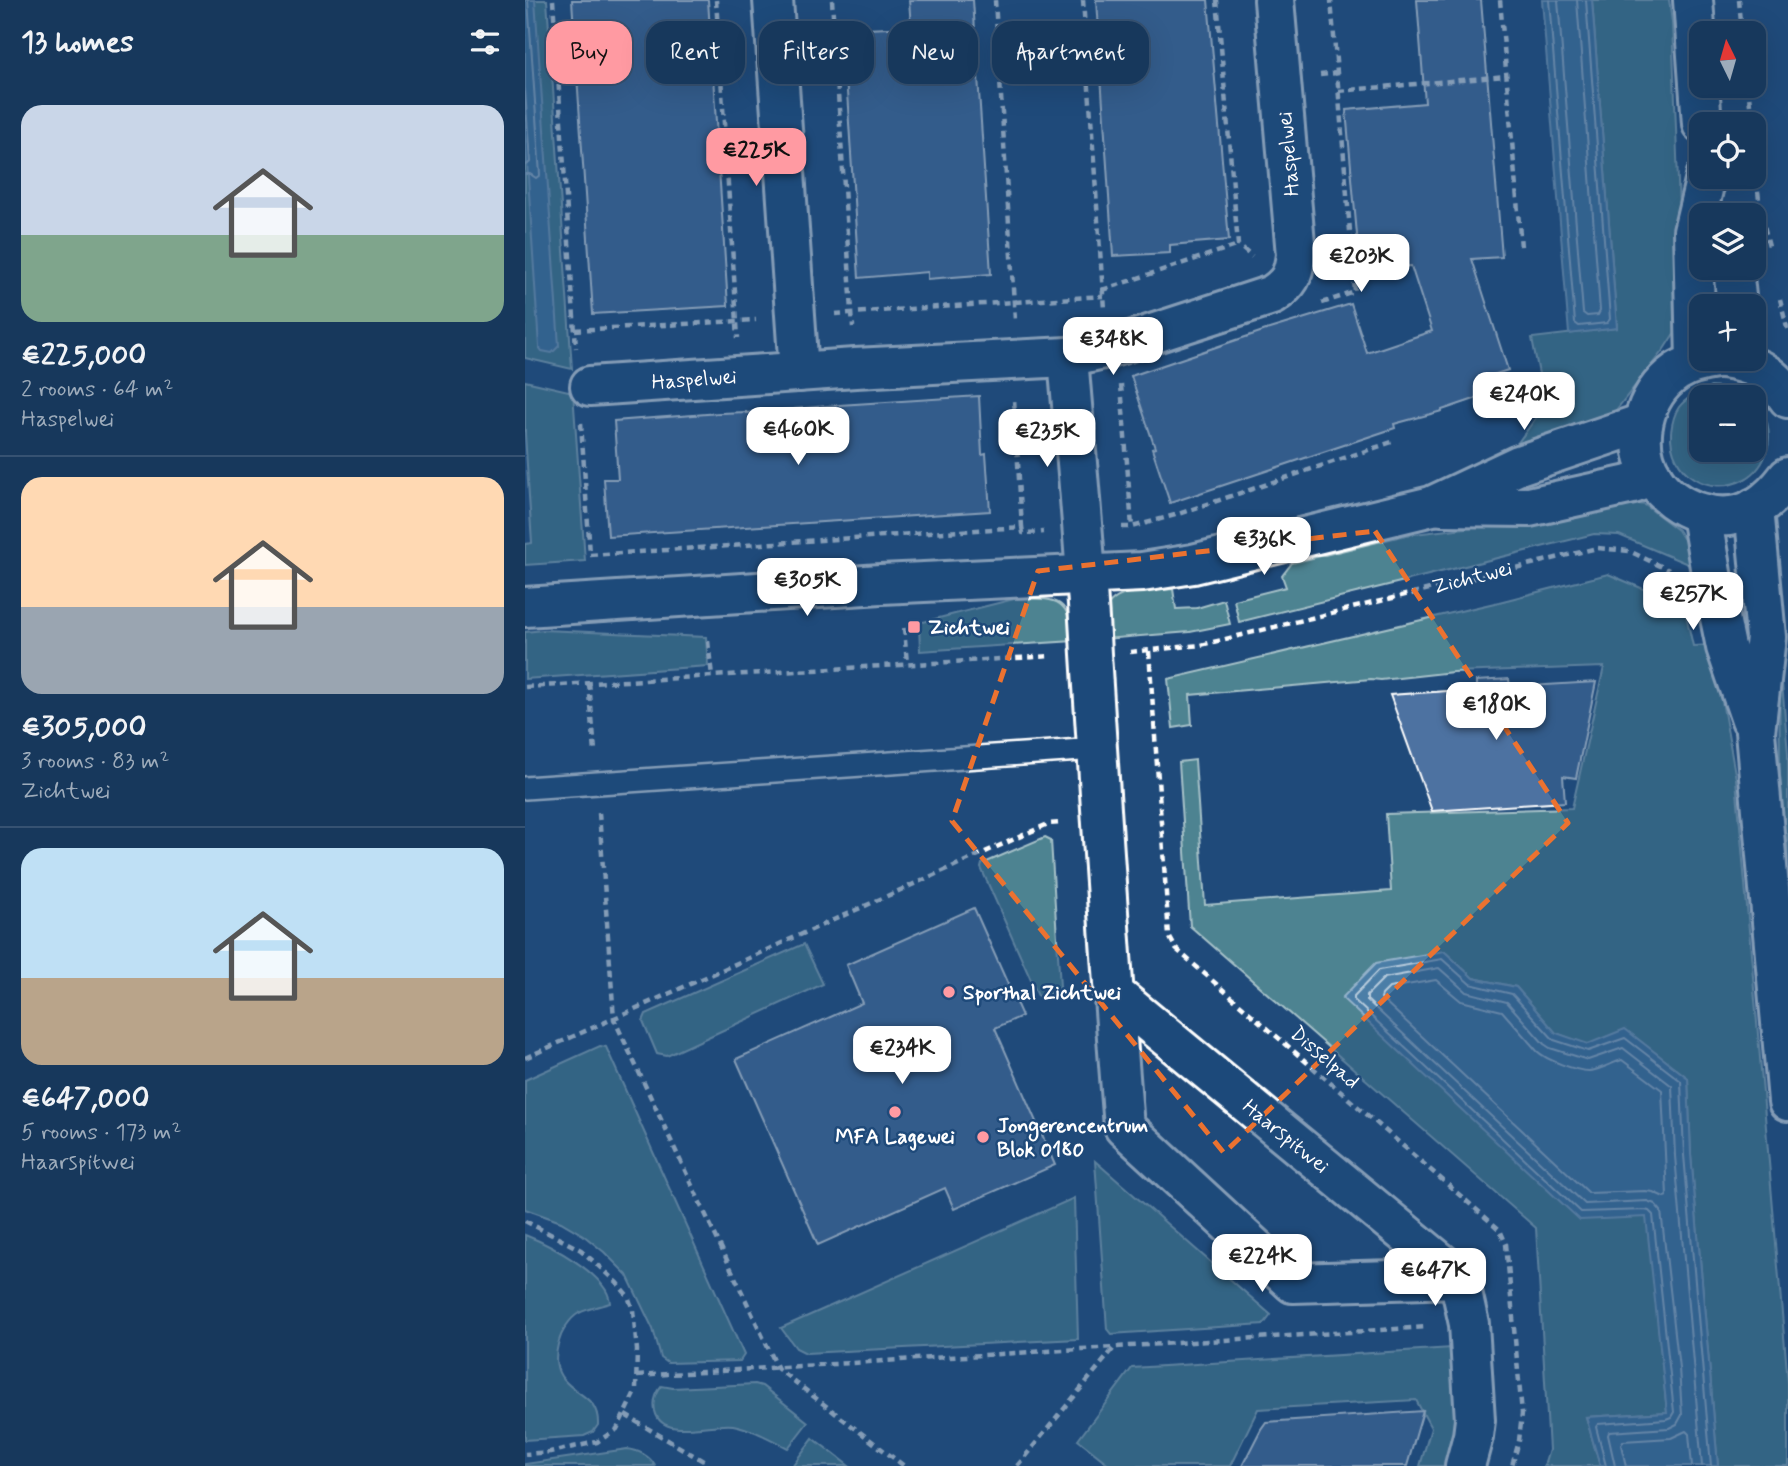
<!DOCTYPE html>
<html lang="en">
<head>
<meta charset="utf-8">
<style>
  body { margin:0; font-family:Mynerve,sans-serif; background:#203f62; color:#f1f3f6; height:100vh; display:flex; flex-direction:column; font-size:26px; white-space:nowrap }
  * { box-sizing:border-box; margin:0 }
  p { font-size:23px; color:#9eacbb }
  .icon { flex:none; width:38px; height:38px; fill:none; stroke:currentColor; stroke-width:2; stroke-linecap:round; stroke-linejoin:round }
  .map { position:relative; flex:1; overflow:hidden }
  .sheet { display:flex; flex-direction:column; background:#17385c; width:525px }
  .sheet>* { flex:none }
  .top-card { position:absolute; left:21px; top:21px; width:665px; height:63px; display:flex; gap:14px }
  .needle { width:46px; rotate:355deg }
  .fabs { position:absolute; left:1164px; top:21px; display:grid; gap:14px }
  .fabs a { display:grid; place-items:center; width:77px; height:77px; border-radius:14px; background:#17385c; box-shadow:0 7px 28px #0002,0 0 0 2px #365272; font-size:35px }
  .price { position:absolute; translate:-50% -60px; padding:0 16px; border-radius:14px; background:#fff; color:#222; font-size:23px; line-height:46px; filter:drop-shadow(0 2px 4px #0008) }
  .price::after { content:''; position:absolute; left:50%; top:42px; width:21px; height:16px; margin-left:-10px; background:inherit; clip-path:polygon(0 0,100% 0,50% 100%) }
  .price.selected { background:#ff9aa2; color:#111 }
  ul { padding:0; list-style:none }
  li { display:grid; align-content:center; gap:14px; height:371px; padding:0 21px }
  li+li { border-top:2px solid #365272 }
  li span { display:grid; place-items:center; height:217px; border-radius:21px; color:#555 }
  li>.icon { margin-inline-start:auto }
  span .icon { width:126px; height:126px; fill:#fffc; stroke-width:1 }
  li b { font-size:30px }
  h2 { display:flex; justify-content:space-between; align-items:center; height:84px; padding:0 21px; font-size:30px }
  .pill { padding:0 24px; border-radius:21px; background:#17385c; box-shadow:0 7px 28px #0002,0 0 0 2px #365272; font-size:24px; line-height:63px }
  .pill.selected { background:#ff9aa2; color:#111 }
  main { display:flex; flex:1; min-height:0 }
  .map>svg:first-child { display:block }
  .green { fill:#4e8391; stroke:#a6c1c8; stroke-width:2 }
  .water { fill:#4c7ea7; stroke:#94b2ca; stroke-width:2 }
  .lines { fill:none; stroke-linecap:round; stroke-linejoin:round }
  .shore { stroke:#b7cbdc; stroke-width:2 }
  .building { fill:#4e72a1; stroke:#fff; stroke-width:2 }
  .service-casing { stroke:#fff; stroke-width:26 }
  .minor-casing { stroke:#fff; stroke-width:44 }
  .secondary-casing { stroke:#fff; stroke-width:44 }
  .path { stroke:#fff; stroke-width:4.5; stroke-dasharray:7 5; stroke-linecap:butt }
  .service { stroke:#1f4a7a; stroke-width:21 }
  .minor { stroke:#1f4a7a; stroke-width:38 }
  .secondary { stroke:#1f4a7a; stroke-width:38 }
  .marked { fill:none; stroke:#eb7230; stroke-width:5; stroke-dasharray:14 9; stroke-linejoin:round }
  .poi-dot { fill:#ff9aa2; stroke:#1f4a7a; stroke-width:2.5 }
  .labels { text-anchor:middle; stroke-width:5; stroke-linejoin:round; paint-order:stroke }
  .street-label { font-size:21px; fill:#fff; stroke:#1f4a7a }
  .poi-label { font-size:21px; font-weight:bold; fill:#fff; stroke:#1f4a7a; text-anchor:start }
</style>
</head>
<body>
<main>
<section class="sheet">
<h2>13 homes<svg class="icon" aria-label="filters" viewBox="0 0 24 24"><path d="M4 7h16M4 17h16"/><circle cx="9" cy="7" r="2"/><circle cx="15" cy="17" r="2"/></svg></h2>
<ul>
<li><span style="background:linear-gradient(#c9d6e8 60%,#7fa58c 0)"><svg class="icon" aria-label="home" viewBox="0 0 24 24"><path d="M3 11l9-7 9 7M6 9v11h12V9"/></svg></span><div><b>€225,000</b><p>2 rooms · 64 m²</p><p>Haspelwei</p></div></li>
<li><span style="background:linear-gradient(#ffd9b3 60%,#9aa5b1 0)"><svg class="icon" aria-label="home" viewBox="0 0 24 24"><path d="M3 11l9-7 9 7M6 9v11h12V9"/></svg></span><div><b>€305,000</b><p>3 rooms · 83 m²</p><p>Zichtwei</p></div></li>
<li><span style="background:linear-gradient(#bfe0f5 60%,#b9a48a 0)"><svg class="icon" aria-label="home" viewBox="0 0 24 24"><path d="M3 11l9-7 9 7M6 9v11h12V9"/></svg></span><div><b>€647,000</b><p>5 rooms · 173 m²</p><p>Haarspitwei</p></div></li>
</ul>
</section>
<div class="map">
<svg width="1263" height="1466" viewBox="0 0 1263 1466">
  <rect width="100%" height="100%" fill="#1f4a7a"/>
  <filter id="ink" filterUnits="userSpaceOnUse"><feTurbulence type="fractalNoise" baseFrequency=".0143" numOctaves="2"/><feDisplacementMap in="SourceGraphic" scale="14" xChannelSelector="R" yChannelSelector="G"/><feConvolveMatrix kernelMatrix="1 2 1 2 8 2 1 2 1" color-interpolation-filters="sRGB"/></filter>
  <g filter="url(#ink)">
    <!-- green -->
    <g class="green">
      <path d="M0 0H22L47 369 0 358Z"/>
      <path d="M1067 0H1144L1147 22 1158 314 1150 332 1139 349 1091 410 1079 422 987 451 1020 405 1007 338 1092 328Z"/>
      <path d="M0 381 48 392 60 561 0 565V544L7 543 0 434Z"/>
      <path d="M1186 387C1200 388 1213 388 1224 397H1176V450H1228L1229 401C1242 413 1247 433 1242 450 1239 462 1231 473 1220 479 1183 498 1144 473 1146 432 1147 424 1149 414 1154 407 1162 397 1175 392 1186 387Z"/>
      <path d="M1092 500 1120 505 1153 530 1166 551 1165 565 1094 535 1069 534 714 622 709 600 761 587 757 576 767 563 881 535 1007 520Z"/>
      <path d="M1083 574 1159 606 1168 646 1187 645 1211 779 1263 1383V1466H1193L1166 1155 1163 1078 1100 1030 1063 1045 1031 1033 991 987 948 978 919 951 1122 1217 1142 1412 1061 1417 1075 1466H1019L1024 1450 1011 1228 665 926 654 762 670 760 680 905 866 891 861 814 1047 808 1079 667 928 672 856 680 846 679 665 695 667 725 648 728 643 679 974 602Z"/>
      <path d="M648 589 651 609 672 608 699 600 705 624 665 632 579 639C580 630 579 618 581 610 590 587 628 591 648 589Z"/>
      <path d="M493 598C533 599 543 597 549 641L395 651 394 623Z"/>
      <path d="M18 630 181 637 183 666 0 679V632Z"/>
      <path d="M1254 648 1263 753V866L1255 777Z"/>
      <path d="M520 837 526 840 535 987 519 998 513 996 456 868 457 864Z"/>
      <path d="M279 944 298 984 142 1056 132 1054 118 1021 121 1014Z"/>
      <path d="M75 1046 81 1047 219 1355 215 1361 143 1363 136 1358 128 1329 102 1275 79 1252 58 1235 36 1222 0 1209V1080Z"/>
      <path d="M570 1161 746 1315 739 1324 586 1334 582 1329Z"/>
      <path d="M549 1198 553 1339 281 1353 271 1348 256 1328Z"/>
      <path d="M0 1235C23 1244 84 1275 85 1303 75 1306 62 1309 54 1313 35 1324 22 1363 39 1380 54 1397 74 1398 73 1425L68 1432 59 1436 0 1440Z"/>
      <path d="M927 1348 935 1430 925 1466H895L906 1428 891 1400 733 1409 705 1466H586L553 1440 607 1368Z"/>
      <path d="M230 1384 237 1386 283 1422 263 1448C245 1439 228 1429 208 1425 186 1422 137 1441 130 1411 128 1401 131 1393 137 1386L148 1388Z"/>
      <path d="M288 1438 324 1466H267Z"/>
      <path d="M102 1449C113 1450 125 1456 130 1466H0V1464Z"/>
    </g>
    <!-- water -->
    <g class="water">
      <path d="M0 0H10L34 346 27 353 17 351 14 347 0 130Z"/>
      <path d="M1017 0H1067L1092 328 1044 334Z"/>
      <path d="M919 951 948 978 991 987 1031 1033 1063 1044 1100 1029 1163 1078 1166 1155 1193 1466H1075L1061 1417 1142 1412 1121 1217 1055 1220 817 998 851 963Z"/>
    </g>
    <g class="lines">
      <!-- shore -->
      <g class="shore">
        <path d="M1024 0 1050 323 1054 326 1082 323 1085 319 1061 0"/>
        <path d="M1033 0 1058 313 1062 316 1073 315 1075 311 1052 0"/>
        <path d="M0 90 5 162 3 164 0 165"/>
        <path d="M0 174H5L11 178 15 175 3 0"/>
        <path d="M911 980 936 1001 977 1011 1012 1051C1021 1060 1051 1071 1064 1071 1076 1070 1086 1063 1097 1060L1137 1090 1142 1196 1139 1197 1128 1192 1120 1191 1064 1193 856 998 857 995 864 988Z"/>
        <path d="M1081 1466 1071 1427 1073 1424 1141 1419 1146 1417 1149 1412 1128 1215 1124 1211 1120 1210 1056 1212 829 1000V996L854 970 917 959 945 984 987 994 1029 1040 1063 1051 1100 1038 1156 1081 1159 1155 1186 1466"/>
        <path d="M1090 1466 1083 1435 1084 1432 1144 1428 1152 1424 1157 1415 1154 1368 1136 1211 1130 1204 1122 1201 1060 1204 842 1000V995L859 978 914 968 941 992 982 1002 1019 1044 1025 1048 1063 1060 1098 1048 1147 1086 1150 1156 1177 1466"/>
        <path d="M1101 1466 1096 1445 1098 1441 1146 1438 1161 1431 1164 1434 1167 1466"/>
      </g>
    </g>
    <!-- building -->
    <g class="building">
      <path d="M47 0H183L203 306 68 314Z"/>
      <path d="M384 0H448L466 274 402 279V272L334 278 318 30 386 27Z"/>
      <path d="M571 0H683L704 240 645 245V253L588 256Z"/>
      <path d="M892 0H956L977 257 947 259 983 370 968 375 973 391 917 410V411L869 424 870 428 645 503 627 449 630 448 606 376 741 330 826 304 842 353 907 331 886 266 835 269 821 110 900 103Z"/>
      <path d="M454 396 457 455 461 454 465 511 83 536 79 479H93L89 421 195 413 221 412V413L314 405Z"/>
      <path d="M984 679 985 687 1071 682 1051 778 1038 776 1040 802 907 811 865 695 951 689V681Z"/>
      <path d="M449 908 497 1016 470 1028 530 1165 429 1209 420 1188 293 1245 211 1059 337 1003 321 965Z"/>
      <path d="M898 1411 882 1466H717L736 1429 741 1422Z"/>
    </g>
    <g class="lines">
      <defs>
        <path id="service" d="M0 788 571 749"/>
        <g id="minor">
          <path d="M248 0 274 372"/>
          <path d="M543 357C551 456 561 555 566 654 576 812 586 969 599 1127L768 1283 934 1278 588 993"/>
          <path d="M65 386 330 368 543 357 587 347 747 295C765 283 768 276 771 255L749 0"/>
          <path d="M916 506 1004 507 1108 484 1127 476"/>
          <path d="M0 607 356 584 617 572 668 564 907 506 994 465 1118 423"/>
          <path d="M934 1278 944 1324 950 1420 948 1436 940 1466"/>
        </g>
        <g id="secondary">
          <path d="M1168 0 1177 124"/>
          <path d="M1208 268 1212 306"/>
          <path d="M1192 359C1177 361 1163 364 1151 372 1118 395 1106 443 1128 478 1149 511 1197 528 1232 507 1245 499 1254 489 1263 477"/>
          <path d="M1197 359C1226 363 1247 372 1263 398"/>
          <path d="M1171 362 1168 231 1181 177"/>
          <path d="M1229 508 1241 637 1230 732 1263 1101"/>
          <path d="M1176 514 1187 579 1201 647 1226 720"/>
        </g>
      </defs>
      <!-- service casing -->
      <use href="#service" class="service-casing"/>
      <!-- minor casing -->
      <use href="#minor" class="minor-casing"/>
      <!-- secondary casing -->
      <use href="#secondary" class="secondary-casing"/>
      <!-- path -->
      <g class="path">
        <path d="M28 0 51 348"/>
        <path d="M191 0 213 338"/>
        <path d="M307 0 328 327"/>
        <path d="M470 0 490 320"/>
        <path d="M558 0 579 309"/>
        <path d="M692 0 713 245 727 257"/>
        <path d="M975 0 996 247"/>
        <path d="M1214 0 1217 33"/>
        <path d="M795 75 812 73"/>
        <path d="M1223 86 1227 124"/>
        <path d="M813 91 981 76"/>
        <path d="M1228 144 1235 209 1244 246"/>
        <path d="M577 290 713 245"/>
        <path d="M1255 299 1263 331"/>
        <path d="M797 303 830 292 806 0"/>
        <path d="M310 314 578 296"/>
        <path d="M50 330 231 320"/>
        <path d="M596 385 607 527"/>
        <path d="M56 423 65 554"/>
        <path d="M497 527 498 533 519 532"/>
        <path d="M597 527H607L650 515 870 441"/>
        <path d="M65 555 497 527 489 399"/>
        <path d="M379 628 382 664"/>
        <path d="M183 641 187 676"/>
        <path d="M624 651 644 936 651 949 975 1230 981 1244 997 1413 994 1441 987 1466"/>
        <path d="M605 652 676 645 1072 548 1104 551 1144 570"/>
        <path d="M64 683 70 752"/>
        <path d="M0 687 527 656"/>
        <path d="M74 813 89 1019 253 1369 379 1466"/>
        <path d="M0 1058 523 824 536 823"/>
        <path d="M0 1221 56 1250 92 1283 103 1296 108 1310 112 1350 111 1390 92 1429 72 1442 25 1452 0 1454"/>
        <path d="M112 1376 589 1347"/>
        <path d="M100 1415 180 1462 181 1466"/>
        <path d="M492 1466 590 1347 903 1327"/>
      </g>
      <!-- service -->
      <use href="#service" class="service"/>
      <!-- minor -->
      <use href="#minor" class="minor"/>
      <!-- secondary -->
      <use href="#secondary" class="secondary"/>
    </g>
  </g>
  <!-- marked area -->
  <path d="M0 0H1263V1466H0ZM850 531 1043 823 699 1153 427 821 513 571Z" fill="#1f4a7a" fill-opacity=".55" fill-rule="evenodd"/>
  <path class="marked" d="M850 531 1043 823 699 1153 427 821 513 571Z"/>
  <!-- markers -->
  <g class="poi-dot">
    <rect x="382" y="620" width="14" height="14" rx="3.5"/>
    <circle cx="424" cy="992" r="7"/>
    <circle cx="370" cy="1112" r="7"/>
    <circle cx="458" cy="1137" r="7"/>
  </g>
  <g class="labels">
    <!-- street labels -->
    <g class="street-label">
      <text transform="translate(763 154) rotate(-95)" y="7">Haspelwei</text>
      <text transform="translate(169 379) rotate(-4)" y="7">Haspelwei</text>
      <text transform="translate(947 577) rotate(-14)" y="7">Zichtwei</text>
      <text transform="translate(800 1057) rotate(41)" y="7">Disselpad</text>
      <text transform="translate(761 1136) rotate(39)" y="7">Haarspitwei</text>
    </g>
    <!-- poi labels -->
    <g class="poi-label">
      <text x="403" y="634">Zichtwei</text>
      <text x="438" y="999">Sporthal Zichtwei</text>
      <text x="472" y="1132">Jongerencentrum<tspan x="472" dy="24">Blok 0180</tspan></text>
      <text x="370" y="1143" text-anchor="middle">MFA Lagewei</text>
    </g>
  </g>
</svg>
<div class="fabs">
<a><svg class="needle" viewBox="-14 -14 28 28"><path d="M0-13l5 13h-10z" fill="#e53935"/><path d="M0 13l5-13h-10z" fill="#9eacbb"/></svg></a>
<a><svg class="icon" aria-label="locate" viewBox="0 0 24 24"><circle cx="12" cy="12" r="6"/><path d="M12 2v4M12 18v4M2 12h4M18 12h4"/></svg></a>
<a><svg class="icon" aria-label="layers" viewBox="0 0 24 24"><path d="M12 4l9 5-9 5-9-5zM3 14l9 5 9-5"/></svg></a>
<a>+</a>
<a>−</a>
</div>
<b class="price selected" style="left:231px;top:188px">€225K</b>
<b class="price" style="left:836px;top:294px">€203K</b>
<b class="price" style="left:588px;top:377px">€348K</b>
<b class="price" style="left:999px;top:432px">€240K</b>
<b class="price" style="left:273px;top:467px">€460K</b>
<b class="price" style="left:522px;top:469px">€235K</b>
<b class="price" style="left:739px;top:577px">€336K</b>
<b class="price" style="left:282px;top:618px">€305K</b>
<b class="price" style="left:1168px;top:632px">€257K</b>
<b class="price" style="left:971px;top:742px">€180K</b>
<b class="price" style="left:377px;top:1086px">€234K</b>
<b class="price" style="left:737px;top:1294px">€224K</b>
<b class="price" style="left:910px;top:1308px">€647K</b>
<div class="top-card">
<a class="pill selected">Buy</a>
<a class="pill">Rent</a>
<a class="pill">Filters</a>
<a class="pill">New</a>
<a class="pill">Apartment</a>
</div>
</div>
</main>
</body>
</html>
